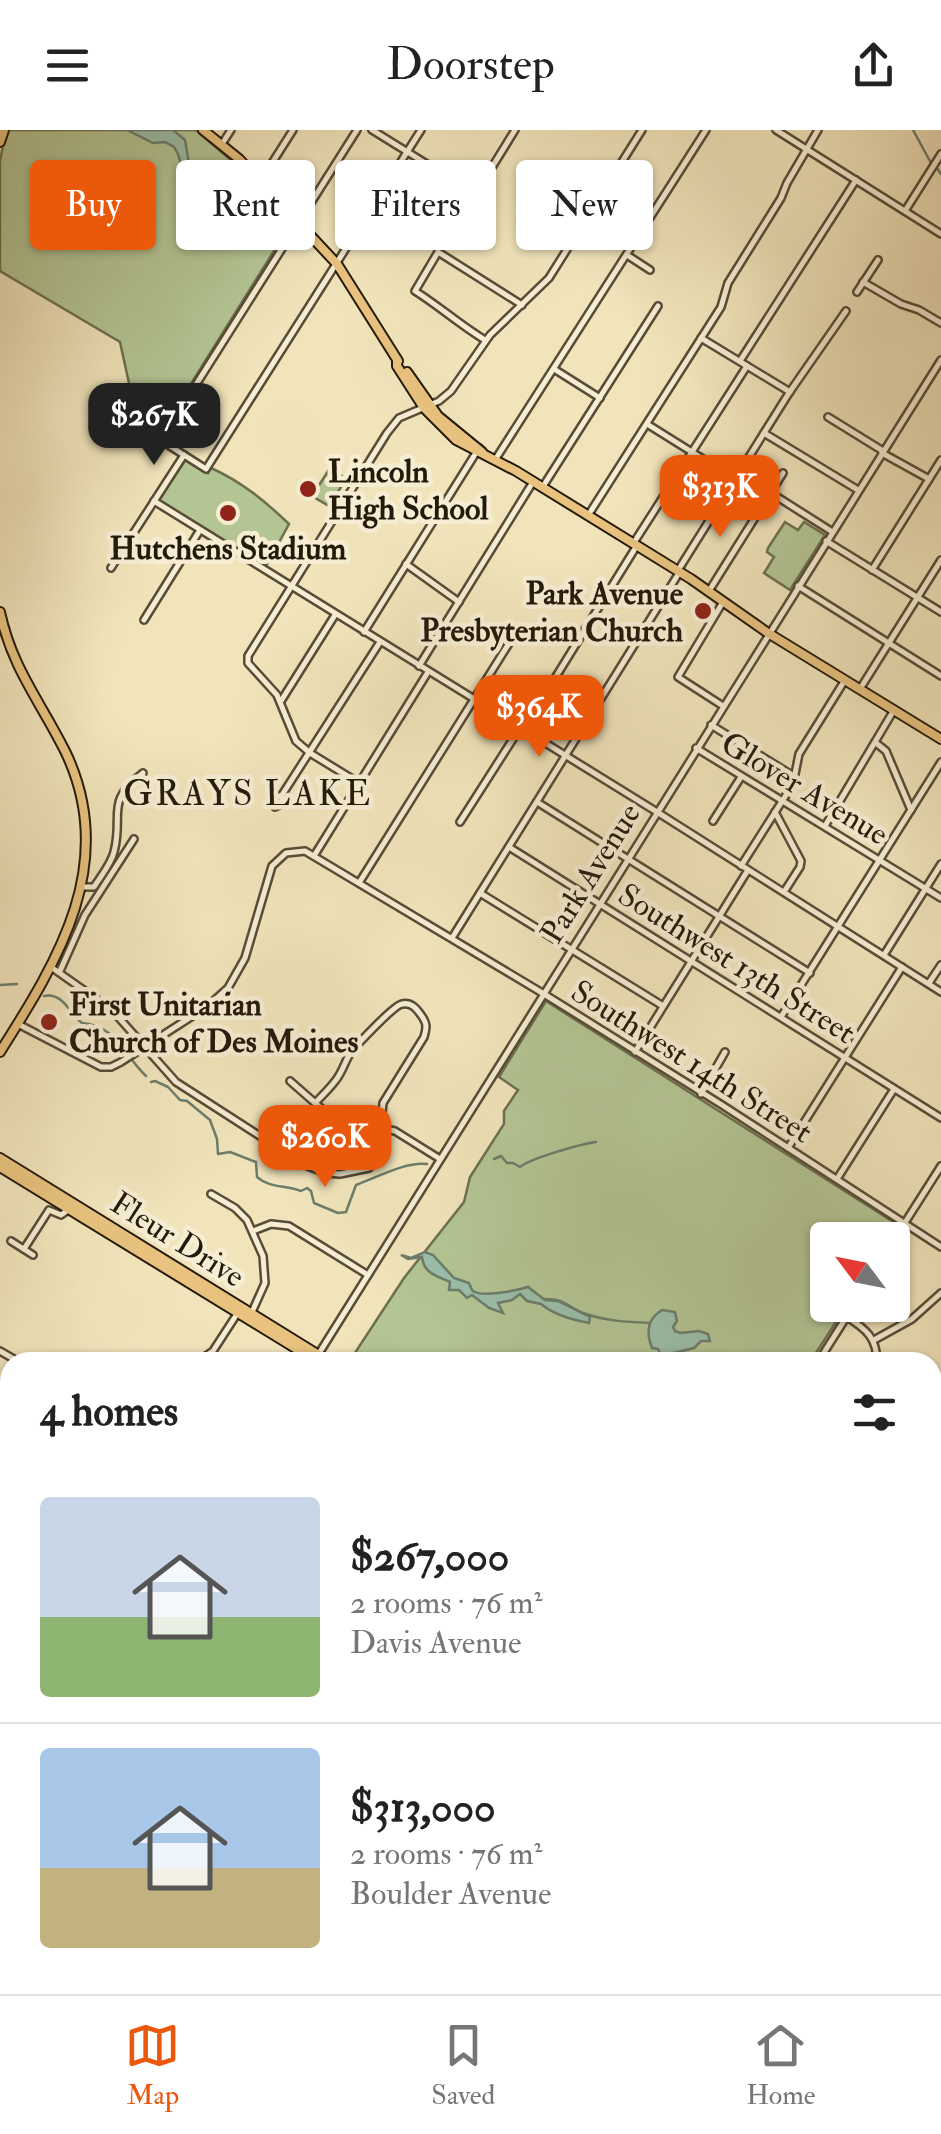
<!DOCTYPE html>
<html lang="en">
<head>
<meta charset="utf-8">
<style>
  body { margin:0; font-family:"IM FELL Double Pica",serif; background:#f2f2f2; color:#222; height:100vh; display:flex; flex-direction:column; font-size:38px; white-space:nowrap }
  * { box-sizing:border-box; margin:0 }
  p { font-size:32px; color:#767676 }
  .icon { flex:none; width:55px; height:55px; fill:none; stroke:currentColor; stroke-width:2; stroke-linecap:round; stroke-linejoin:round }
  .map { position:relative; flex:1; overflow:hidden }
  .side { position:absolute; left:0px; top:1222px; width:942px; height:642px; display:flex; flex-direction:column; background:#fff; border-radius:30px 30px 0 0; box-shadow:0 2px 8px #0004 }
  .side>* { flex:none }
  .guide { position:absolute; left:30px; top:30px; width:882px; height:90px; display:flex; gap:20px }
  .needle { width:65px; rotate:302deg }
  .buttons { position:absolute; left:810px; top:1092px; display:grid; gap:20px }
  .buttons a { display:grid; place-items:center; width:100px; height:100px; border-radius:10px; background:#fff; box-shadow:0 2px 8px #0004; font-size:50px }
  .price { position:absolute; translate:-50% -85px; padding:0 22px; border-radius:20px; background:#ea580c; color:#fff; font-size:32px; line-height:65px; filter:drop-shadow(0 2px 5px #0008) }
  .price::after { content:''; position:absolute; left:50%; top:60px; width:30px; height:22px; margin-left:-15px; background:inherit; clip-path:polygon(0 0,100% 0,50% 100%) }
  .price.on { background:#222; color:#fff }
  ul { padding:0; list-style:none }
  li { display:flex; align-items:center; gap:30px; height:250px; padding:0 40px }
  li+li { border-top:2px solid #e0e0e0 }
  li span { display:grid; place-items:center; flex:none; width:280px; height:200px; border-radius:10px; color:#555 }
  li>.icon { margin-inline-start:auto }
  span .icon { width:120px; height:120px; fill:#fffc; stroke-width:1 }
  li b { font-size:42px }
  h2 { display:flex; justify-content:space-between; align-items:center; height:120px; padding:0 40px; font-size:42px }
  .pill { padding:0 35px; border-radius:10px; background:#fff; box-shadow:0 2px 8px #0004; font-size:35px; line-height:90px }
  .pill.on { background:#ea580c; color:#fff }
  header { display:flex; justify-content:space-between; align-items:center; height:130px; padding:0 40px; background:#fff; font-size:45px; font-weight:600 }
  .dock { display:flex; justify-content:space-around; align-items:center; height:140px; border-top:2px solid #e0e0e0; background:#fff; font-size:28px; color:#767676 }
  .dock a { display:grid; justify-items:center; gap:5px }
  .dock .on { color:#ea580c }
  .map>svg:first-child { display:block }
  .green { fill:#b4c594; stroke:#6c7050; stroke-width:2.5 }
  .water { fill:#9bbfab; stroke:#6b7d6b; stroke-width:2.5 }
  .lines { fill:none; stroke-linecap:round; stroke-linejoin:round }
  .stream { stroke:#6b7d6b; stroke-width:2.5 }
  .minor-casing { stroke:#574c37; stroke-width:10 }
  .major-casing { stroke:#241a0b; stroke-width:12 }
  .minor { stroke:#f6edd3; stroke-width:5 }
  .major { stroke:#e8c27e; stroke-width:8 }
  .poi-dot { fill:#8f2418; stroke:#f6edd3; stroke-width:4 }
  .labels { text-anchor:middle; stroke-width:9; stroke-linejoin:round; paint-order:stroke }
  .poi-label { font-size:32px; font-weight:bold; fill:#241a0b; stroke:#f6edd3; text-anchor:start }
  .street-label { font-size:32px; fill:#241a0b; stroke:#f6edd3 }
  .neighbourhood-label { font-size:35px; letter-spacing:2.5px; fill:#241a0b; stroke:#f6edd3 }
</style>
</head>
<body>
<header><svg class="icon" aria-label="menu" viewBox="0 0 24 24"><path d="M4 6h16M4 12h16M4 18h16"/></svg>Doorstep<svg class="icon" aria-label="share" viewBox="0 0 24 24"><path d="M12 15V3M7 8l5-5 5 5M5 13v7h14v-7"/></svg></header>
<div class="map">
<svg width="941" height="1864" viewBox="0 0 941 1864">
  <rect width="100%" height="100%" fill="#f1e4bb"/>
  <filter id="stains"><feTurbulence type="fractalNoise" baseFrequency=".002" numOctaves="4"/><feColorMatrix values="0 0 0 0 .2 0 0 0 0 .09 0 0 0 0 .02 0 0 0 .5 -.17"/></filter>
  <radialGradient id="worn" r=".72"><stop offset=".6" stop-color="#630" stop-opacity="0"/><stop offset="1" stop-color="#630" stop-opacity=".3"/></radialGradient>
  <!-- green -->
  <g class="green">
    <path d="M6 0H196L254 50 292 92 159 305 147 297 139 299 120 212 0 141V31Z"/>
    <path d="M185 330 208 343 211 338C242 352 265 371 289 394L265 438 158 371Z"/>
    <path d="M330 338 346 349 329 376 312 366Z"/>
    <path d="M785 392 798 400 804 392 825 405 790 460 764 443 774 427 767 422 768 418Z"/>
    <path d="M546 871 898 1095 888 1110H828V1175H847L810 1232H349L404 1148 464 1072 470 1047 504 994V981L518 960 499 947Z"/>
    <path d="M10 1409V1512L0 1505V1425Z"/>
    <path d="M932 1683 941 1687V1809L933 1803Z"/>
  </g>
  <!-- water -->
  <g class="water">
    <path d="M127 0H173L185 10 191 45H184L178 24 174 17 165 12 153 13Z"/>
    <path d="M425 1122 433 1125 454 1148 469 1153C470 1155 471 1159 473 1161 482 1168 518 1160 528 1157L545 1170 558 1171 590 1187 589 1193C573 1190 554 1185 541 1174L527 1171 520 1164 512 1170 498 1173 503 1183 489 1178 472 1165 467 1168 459 1160H449L450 1152C437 1146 424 1144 422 1127L408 1129 401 1125 411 1128Z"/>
    <path d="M662 1180 675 1182 677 1191 673 1197 675 1201 680 1203 699 1201 708 1204 710 1211H701L694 1218 661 1226 658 1219 652 1218C646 1203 647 1189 662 1180Z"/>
  </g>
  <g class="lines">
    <!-- stream -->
    <g class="stream">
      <path d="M913 0 931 33"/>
      <path d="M936 37 941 44"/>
      <path d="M0 855 17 854"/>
      <path d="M44 866C63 862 69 883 82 893 117 896 123 924 146 946"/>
      <path d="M151 952 155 951 168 957 180 970 187 971 210 990 217 1009 218 1024 230 1022 256 1032 257 1047C269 1058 286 1055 301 1061L307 1058 311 1061 314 1073 338 1083 346 1082 356 1055C376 1048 406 1031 427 1034"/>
      <path d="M494 1029 501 1026 507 1033H513L520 1037C531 1028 581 1014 596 1012"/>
      <path d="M545 1169C562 1168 569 1177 583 1183 605 1191 627 1192 650 1193"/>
      <path d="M0 1747 10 1742"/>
    </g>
    <defs>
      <g id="minor">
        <path d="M372 0 472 62 478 60 515 0"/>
        <path d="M776 0 941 104"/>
        <path d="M222 14 231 0"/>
        <path d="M260 52 293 0"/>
        <path d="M905 81 941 24"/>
        <path d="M627 125 650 140"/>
        <path d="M863 152 901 174 919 180 941 193"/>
        <path d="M857 162 878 130"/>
        <path d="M701 208 790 262"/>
        <path d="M485 210C460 195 439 176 415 161L438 122 522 175"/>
        <path d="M740 231 856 50"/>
        <path d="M554 239 600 268"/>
        <path d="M828 287 883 321"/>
        <path d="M647 294 735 349"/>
        <path d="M148 302 206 339 421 0"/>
        <path d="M764 303 858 360"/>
        <path d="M161 310 357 0"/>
        <path d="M882 323 929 349"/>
        <path d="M495 330 706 0"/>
        <path d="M542 358 658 176"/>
        <path d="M771 363 831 401"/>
        <path d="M154 371 657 682 941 862"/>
        <path d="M589 384 721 177 728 153 781 68 787 53 818 0"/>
        <path d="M826 411 941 482"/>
        <path d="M633 414 747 236"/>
        <path d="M406 434 459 472"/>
        <path d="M111 438 184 325"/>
        <path d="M872 440 941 330"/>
        <path d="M677 442 789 263 846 181"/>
        <path d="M798 456 941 546"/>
        <path d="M709 461 783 343"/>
        <path d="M144 490 200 400"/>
        <path d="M364 502 479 318"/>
        <path d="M419 536 533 352"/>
        <path d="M860 559 941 430"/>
        <path d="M281 571 335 485"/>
        <path d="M723 576 678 547 723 472"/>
        <path d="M711 595 795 647"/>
        <path d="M523 600 636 417"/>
        <path d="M876 613 886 621 911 680"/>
        <path d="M696 618 941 768"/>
        <path d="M359 653 310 623 296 611 277 565 248 533V526L387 303 399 288 439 271 451 261 490 205 549 148 642 0"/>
        <path d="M282 665 380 512"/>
        <path d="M282 665V674L275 677 273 669Z"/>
        <path d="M537 672 810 843"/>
        <path d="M775 682 801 731 800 737 784 762"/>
        <path d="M713 691 741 647"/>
        <path d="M460 692 520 598"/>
        <path d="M825 696 894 580"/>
        <path d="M509 717 941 988"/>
        <path d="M314 726 428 542"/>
        <path d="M741 736 793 654 799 624 845 550"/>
        <path d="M359 753 513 507"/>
        <path d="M82 757H94C101 746 111 734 114 722 124 684 104 672 143 643"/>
        <path d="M480 763 663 876"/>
        <path d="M452 808 679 443"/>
        <path d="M884 825 941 734"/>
        <path d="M51 837 112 880 176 952 305 1035 326 1043 340 1044 369 1038 377 1030 383 973 424 907C427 897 427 893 421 885 416 878 411 872 402 874 394 875 357 915 351 922 345 931 343 941 336 950 330 958 322 966 315 973"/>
        <path d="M60 841 85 785 134 709"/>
        <path d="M929 853 941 835"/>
        <path d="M781 887 941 632"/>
        <path d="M18 894 101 937H111L121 932 208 876 228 858 245 828 272 736 286 723 305 721 544 864 722 975 941 1117"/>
        <path d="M635 922 748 740"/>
        <path d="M290 951 338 993 351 999 380 998 395 1001 440 1029"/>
        <path d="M701 964 725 922"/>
        <path d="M788 1018 902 837"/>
        <path d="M837 1049 894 959"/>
        <path d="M211 1064 235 1078 247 1090 263 1126 265 1153 252 1182"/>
        <path d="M253 1101 271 1094 289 1096 368 1145"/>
        <path d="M11 1111 33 1125"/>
        <path d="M892 1113 941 1036"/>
        <path d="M24 1119 49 1080 61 1085 68 1080"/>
        <path d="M847 1187C866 1199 877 1208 877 1232"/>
        <path d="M874 1210 912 1189 941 1163"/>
        <path d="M0 1221 19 1232"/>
        <path d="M318 1225 941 230"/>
        <path d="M197 1232 213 1221 237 1184"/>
        <path d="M818 1232 854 1175"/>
        <path d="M932 1260 941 1255"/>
        <path d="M932 1329 941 1335"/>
        <path d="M0 1573 4 1590 10 1600"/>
        <path d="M0 1703 10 1709"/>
        <path d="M0 1789 10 1795"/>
        <path d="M105 1855 119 1864"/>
        <path d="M232 1855 246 1864"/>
        <path d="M325 1855 337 1864"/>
        <path d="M427 1855 440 1864"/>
        <path d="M464 1855 479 1864"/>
        <path d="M710 1855 725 1864"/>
        <path d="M131 1864 136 1855"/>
        <path d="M453 1864 459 1855"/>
        <path d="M675 1864 681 1855"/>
        <path d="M761 1864 777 1855"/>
        <path d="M835 1864 840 1855"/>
      </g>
      <g id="major">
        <path d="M203 0 239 29 337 134 398 231"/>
        <path d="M0 12 4 0"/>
        <path d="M397 230V236L424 278 456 310 516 341 691 449 768 503 941 609"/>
        <path d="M407 242 438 286 482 322"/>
        <path d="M0 482C12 538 40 571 65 621 119 732 59 829 0 922"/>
        <path d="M0 1028 330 1232"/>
        <path d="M0 1037 318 1232"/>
        <path d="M932 1611 941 1616"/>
        <path d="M932 1619 941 1624"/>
        <path d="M0 1728 10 1712"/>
        <path d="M931 1864 941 1849"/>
      </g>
    </defs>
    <!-- minor casing -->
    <use href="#minor" class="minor-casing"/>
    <!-- major casing -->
    <use href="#major" class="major-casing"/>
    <!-- minor -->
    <use href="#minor" class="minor"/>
    <!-- major -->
    <use href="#major" class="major"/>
  </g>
  <!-- markers -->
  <g class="poi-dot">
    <circle cx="308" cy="359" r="10"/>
    <circle cx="228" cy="383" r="10"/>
    <circle cx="703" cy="481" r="10"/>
    <circle cx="49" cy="892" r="10"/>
  </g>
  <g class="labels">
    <!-- poi labels -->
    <g class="poi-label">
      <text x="328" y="352">Lincoln<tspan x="328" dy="37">High School</tspan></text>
      <text x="228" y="429" text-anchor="middle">Hutchens Stadium</text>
      <text x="683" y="474" text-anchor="end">Park Avenue<tspan x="683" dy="37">Presbyterian Church</tspan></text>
      <text x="69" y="885">First Unitarian<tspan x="69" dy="37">Church of Des Moines</tspan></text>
    </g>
    <!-- street labels -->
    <g class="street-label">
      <text transform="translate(805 658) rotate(31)" y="11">Glover Avenue</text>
      <text transform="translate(590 743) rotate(-58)" y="11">Park Avenue</text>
      <text transform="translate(737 833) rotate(32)" y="11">Southwest 13th Street</text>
      <text transform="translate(692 931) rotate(32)" y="11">Southwest 14th Street</text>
      <text transform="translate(178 1109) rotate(32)" y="11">Fleur Drive</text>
    </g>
    <!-- neighbourhood labels -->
    <g class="neighbourhood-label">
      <text x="248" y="675">GRAYS LAKE</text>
    </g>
  </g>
  <rect width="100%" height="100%" filter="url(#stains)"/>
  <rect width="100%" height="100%" fill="url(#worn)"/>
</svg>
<div class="buttons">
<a><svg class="needle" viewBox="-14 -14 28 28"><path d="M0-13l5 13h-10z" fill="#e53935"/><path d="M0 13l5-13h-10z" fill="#767676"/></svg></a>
</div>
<b class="price on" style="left:154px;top:338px">$267K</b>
<b class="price" style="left:720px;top:410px">$313K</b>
<b class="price" style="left:539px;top:630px">$364K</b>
<b class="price" style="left:325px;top:1060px">$260K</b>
<div class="guide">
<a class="pill on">Buy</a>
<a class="pill">Rent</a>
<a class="pill">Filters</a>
<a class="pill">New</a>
</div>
<section class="side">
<h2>4 homes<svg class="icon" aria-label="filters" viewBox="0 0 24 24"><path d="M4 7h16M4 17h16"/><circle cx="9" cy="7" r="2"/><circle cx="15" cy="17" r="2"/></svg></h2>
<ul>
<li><span style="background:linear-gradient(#c9d6e8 60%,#8fb573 0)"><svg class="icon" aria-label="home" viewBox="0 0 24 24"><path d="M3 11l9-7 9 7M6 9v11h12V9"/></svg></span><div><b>$267,000</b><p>2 rooms · 76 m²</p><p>Davis Avenue</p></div></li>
<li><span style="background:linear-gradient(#a9c7e8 60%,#c2b280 0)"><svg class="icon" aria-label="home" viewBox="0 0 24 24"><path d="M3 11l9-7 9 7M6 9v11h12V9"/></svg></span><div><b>$313,000</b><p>2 rooms · 76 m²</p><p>Boulder Avenue</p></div></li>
</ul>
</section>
</div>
<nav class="dock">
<a class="on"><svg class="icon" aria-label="map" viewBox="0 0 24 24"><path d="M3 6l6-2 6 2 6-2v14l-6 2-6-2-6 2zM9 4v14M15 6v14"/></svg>Map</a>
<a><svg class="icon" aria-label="saved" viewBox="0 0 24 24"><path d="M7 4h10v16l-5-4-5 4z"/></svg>Saved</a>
<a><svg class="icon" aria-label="home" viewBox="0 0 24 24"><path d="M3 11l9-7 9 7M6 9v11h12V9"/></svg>Home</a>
</nav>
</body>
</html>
